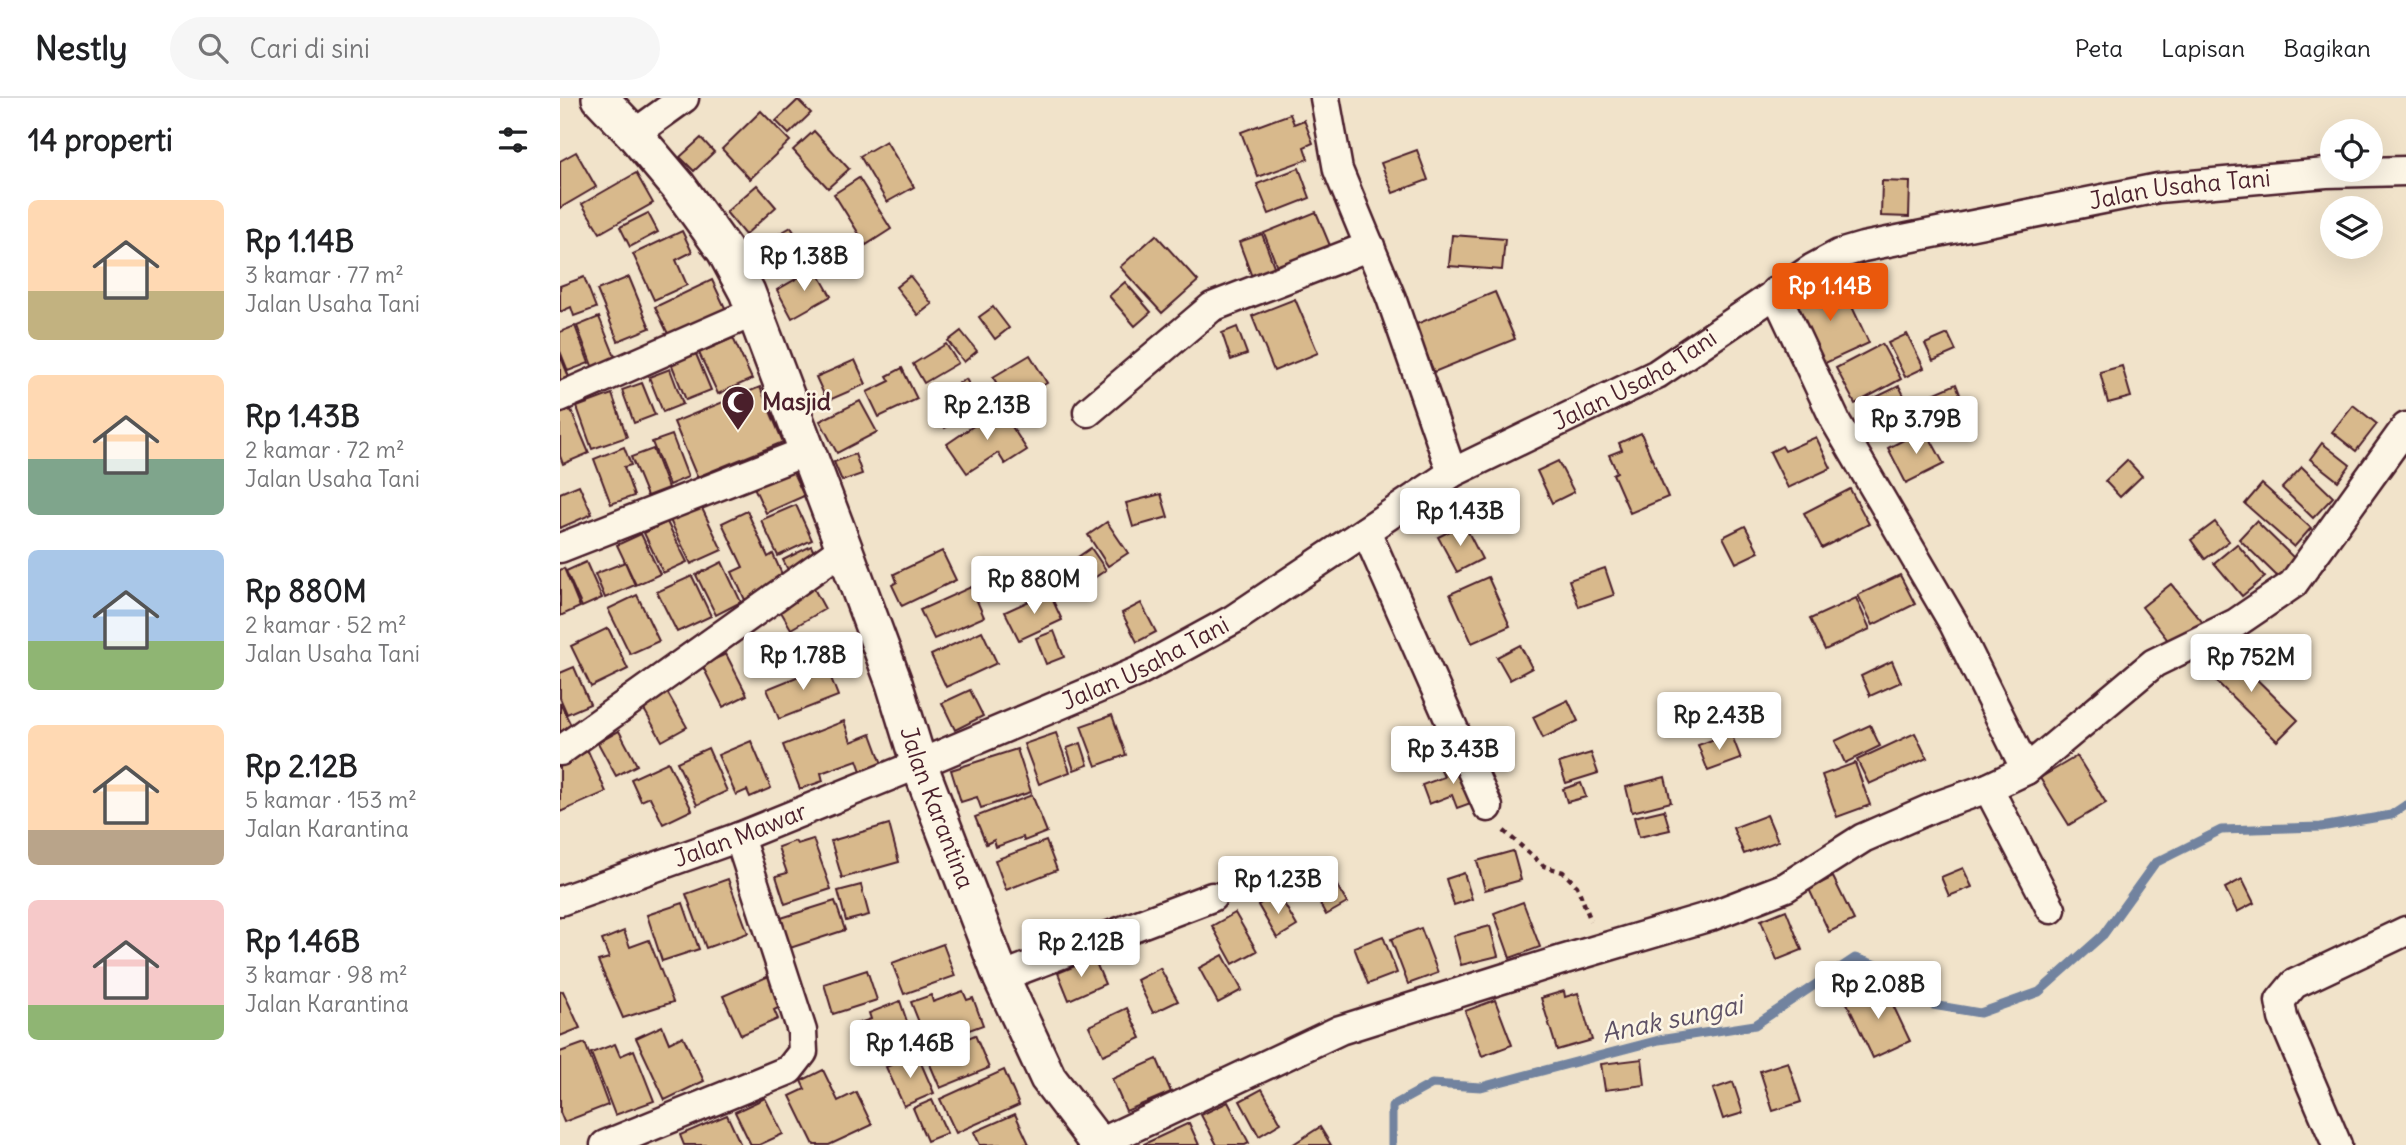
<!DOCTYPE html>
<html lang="id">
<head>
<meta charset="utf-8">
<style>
  body { margin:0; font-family:Delius,sans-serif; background:#f6f6f6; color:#202124; height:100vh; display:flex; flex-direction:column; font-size:26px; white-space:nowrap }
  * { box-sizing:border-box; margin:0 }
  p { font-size:23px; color:#757577 }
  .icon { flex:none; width:38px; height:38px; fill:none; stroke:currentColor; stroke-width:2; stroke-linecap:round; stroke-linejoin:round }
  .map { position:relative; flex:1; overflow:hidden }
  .side { display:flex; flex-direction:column; background:#fff; width:560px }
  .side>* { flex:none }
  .tools { position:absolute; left:1760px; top:21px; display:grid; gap:14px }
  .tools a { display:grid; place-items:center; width:63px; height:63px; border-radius:50%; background:#fff; box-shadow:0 7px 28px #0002; font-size:35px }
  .price { position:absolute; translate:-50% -60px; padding:0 16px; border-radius:7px; background:#fff; color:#222; font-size:23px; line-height:46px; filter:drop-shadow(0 2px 4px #0008) }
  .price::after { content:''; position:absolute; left:50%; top:42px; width:21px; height:16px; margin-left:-10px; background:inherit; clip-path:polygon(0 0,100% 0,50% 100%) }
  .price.selected { background:#ea580c; color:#fff }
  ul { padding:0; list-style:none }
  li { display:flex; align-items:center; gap:21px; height:175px; padding:0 28px }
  li span { display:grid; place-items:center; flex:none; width:196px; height:140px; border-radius:10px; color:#555 }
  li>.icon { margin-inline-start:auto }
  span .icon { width:84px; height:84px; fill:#fffc; stroke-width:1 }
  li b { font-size:30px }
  h2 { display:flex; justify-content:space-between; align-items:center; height:84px; padding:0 28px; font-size:30px }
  header { display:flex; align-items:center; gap:42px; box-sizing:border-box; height:98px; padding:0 35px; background:#fff; border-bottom:2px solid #e0e0e0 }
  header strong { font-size:33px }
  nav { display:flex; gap:38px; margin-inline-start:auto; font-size:24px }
  .search { width:490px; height:63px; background:#f6f6f6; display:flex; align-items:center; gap:18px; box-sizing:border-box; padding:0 24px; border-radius:38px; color:#757577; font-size:26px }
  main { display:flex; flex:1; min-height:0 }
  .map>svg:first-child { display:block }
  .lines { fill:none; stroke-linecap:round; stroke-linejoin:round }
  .stream { stroke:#72839f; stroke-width:9 }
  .building { fill:#d8b98c; stroke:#4a1f2b; stroke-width:2 }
  .minor-casing { stroke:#4a1f2b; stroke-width:33 }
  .tertiary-casing { stroke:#4a1f2b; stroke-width:40 }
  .path { stroke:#4a1f2b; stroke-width:4.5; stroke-dasharray:5 5; stroke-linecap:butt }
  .minor { stroke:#fcf5e5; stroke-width:28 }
  .tertiary { stroke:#fcf5e5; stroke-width:35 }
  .labels { text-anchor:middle; stroke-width:5; stroke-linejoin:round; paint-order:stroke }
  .street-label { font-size:24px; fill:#4a1f2b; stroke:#fcf5e5 }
  .poi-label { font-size:24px; font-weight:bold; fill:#4a1f2b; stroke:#fcf5e5; text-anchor:start }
  .water-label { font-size:26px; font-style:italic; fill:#5e5165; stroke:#fcf5e5 }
</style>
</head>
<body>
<header>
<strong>Nestly</strong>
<div class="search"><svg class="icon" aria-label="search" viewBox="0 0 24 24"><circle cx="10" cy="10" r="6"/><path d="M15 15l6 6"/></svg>Cari di sini</div>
<nav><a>Peta</a><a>Lapisan</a><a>Bagikan</a></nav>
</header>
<main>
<section class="side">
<h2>14 properti<svg class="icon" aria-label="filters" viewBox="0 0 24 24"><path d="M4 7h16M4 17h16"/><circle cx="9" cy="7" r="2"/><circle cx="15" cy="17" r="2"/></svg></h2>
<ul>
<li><span style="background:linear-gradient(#ffd9b3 65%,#c2b280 0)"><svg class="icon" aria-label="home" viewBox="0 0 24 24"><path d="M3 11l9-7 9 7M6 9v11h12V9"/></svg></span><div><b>Rp 1.14B</b><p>3 kamar · 77 m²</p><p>Jalan Usaha Tani</p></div></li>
<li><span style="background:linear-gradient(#ffd9b3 60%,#7fa58c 0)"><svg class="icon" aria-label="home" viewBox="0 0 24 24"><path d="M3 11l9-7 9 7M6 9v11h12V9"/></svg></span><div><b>Rp 1.43B</b><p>2 kamar · 72 m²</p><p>Jalan Usaha Tani</p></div></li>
<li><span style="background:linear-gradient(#a9c7e8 65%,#8fb573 0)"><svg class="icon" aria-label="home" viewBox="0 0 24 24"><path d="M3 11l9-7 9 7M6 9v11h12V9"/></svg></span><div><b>Rp 880M</b><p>2 kamar · 52 m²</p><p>Jalan Usaha Tani</p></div></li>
<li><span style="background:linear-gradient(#ffd9b3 75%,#b9a48a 0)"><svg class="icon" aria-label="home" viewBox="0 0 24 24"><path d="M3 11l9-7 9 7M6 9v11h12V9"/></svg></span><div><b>Rp 2.12B</b><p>5 kamar · 153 m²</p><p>Jalan Karantina</p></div></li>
<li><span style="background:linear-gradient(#f6c9c9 75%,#8fb573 0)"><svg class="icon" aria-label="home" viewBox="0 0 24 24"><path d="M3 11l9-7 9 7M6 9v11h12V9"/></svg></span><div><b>Rp 1.46B</b><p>3 kamar · 98 m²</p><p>Jalan Karantina</p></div></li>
</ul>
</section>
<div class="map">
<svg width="1846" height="1047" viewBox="0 0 1846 1047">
  <rect width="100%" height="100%" fill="#f1e3ca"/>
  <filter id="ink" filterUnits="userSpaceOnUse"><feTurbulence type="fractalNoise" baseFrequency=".0143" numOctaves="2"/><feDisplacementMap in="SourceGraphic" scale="14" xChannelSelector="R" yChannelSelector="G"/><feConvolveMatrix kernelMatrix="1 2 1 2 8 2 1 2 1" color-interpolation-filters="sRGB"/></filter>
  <g filter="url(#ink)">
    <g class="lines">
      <!-- stream -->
      <path class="stream" d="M832 1047V1008L872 986 921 989 1099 942 1195 927 1295 860 1332 872 1373 907 1420 915 1479 894 1543 837 1595 765 1661 732 1761 729 1831 717 1846 707"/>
    </g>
    <!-- building -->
    <g class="building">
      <path d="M238 2 251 15 229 36 216 23Z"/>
      <path d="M201 13 230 43 190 81 162 51Z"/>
      <path d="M730 16 734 26 744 22 753 45 744 49 748 61 698 79 681 34Z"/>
      <path d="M254 33 289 71 268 90 233 52Z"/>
      <path d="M141 40 154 54 134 73 120 59Z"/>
      <path d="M326 43 354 89 327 104 300 58Z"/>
      <path d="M857 52 868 82 833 95 821 65Z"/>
      <path d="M16 54 36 89 0 110V63Z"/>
      <path d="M739 70 750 100 709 116 697 86Z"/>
      <path d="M76 75 93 105 40 135 22 106Z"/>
      <path d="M299 80 331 131 306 147 274 96Z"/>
      <path d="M1322 83 1350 84 1349 119 1321 118Z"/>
      <path d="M197 87 216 109 185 137 166 114Z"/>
      <path d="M756 114 771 150 718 171 704 135Z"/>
      <path d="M88 115 98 134 70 149 60 129Z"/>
      <path d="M231 129 247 157 211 178 195 150Z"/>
      <path d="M122 133 132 154 116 162 127 187 94 202 73 156Z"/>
      <path d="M702 136 715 171 692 179 679 144Z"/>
      <path d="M596 137 638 183 602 215 560 169Z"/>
      <path d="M892 137 945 141 942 172 889 168Z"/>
      <path d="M255 170 271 198 232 220 217 192Z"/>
      <path d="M350 178 372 206 358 217 336 189Z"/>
      <path d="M24 179 36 210 14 218 11 209 0 214V188Z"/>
      <path d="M69 179 90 230 58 243 37 192Z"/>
      <path d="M152 182 167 214 110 240 95 209Z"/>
      <path d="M1280 183 1309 245 1261 267 1232 205Z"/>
      <path d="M565 184 591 214 575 228 549 198Z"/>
      <path d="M935 194 955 241 874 274 854 227Z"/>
      <path d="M735 201 758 255 714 273 692 218Z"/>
      <path d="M433 209 449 230 435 241 419 219Z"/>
      <path d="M39 219 57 264 34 273 17 228Z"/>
      <path d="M15 228 29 265 8 273 0 253V234Z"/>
      <path d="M677 229 687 256 671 262 662 235Z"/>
      <path d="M401 233 417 253 404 264 388 243Z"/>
      <path d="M1347 236 1364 270 1345 279 1328 245Z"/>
      <path d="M1388 236 1396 253 1373 263 1365 246Z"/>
      <path d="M173 240 192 281 158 296 139 255Z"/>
      <path d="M386 246 398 265 364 285 353 266Z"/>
      <path d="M1322 246 1341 281 1295 306 1276 270Z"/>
      <path d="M136 256 151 292 126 302 111 265Z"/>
      <path d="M0 257 9 279 0 283Z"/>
      <path d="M470 257 487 285 449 307 433 279Z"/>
      <path d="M295 262 306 286 267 303 256 279Z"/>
      <path d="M1562 268 1571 299 1548 305 1540 274Z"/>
      <path d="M342 270 357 301 319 319 307 294 330 283 327 278Z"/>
      <path d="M110 271 123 306 103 314 89 279Z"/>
      <path d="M406 281 422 309 385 330 369 303Z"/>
      <path d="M82 285 95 317 74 325 62 292Z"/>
      <path d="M1396 286 1403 304 1380 314 1373 296Z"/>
      <path d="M1339 288 1356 320 1318 339 1302 306Z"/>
      <path d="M200 289 223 344 137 379 114 324Z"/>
      <path d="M52 296 67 339 32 351 17 309Z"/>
      <path d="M300 303 317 334 277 355 260 323Z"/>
      <path d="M1793 307 1817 326 1796 353 1772 334Z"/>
      <path d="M440 310 467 352 445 366 438 355 407 375 387 346Z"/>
      <path d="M11 312 29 355 3 366 0 358V316Z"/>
      <path d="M1365 331 1384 366 1346 385 1328 350Z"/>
      <path d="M1081 335 1108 399 1070 415 1053 376 1057 374 1049 357 1062 352 1059 345Z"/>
      <path d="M112 337 128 379 109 387 92 344Z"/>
      <path d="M1256 339 1271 370 1228 390 1210 354 1222 348 1225 353Z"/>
      <path d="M1762 345 1790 367 1778 383 1750 361Z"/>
      <path d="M64 349 71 367 64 369 74 398 51 406 34 361Z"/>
      <path d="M93 351 108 390 87 398 71 359Z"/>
      <path d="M295 356 302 376 282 383 274 364Z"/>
      <path d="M1567 362 1582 378 1560 399 1545 383Z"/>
      <path d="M998 363 1014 394 992 405 977 373Z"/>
      <path d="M230 368 244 398 206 415 192 385Z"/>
      <path d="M1742 369 1773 399 1753 420 1722 390Z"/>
      <path d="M1702 386 1751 430 1734 449 1685 406Z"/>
      <path d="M19 387 32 416 0 430V395Z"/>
      <path d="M1290 391 1309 426 1262 450 1244 415Z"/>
      <path d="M601 396 608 419 573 429 566 405Z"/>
      <path d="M139 404 162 452 131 466 108 418Z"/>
      <path d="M236 407 252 442 218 458 201 422Z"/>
      <path d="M187 413 208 459 213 456 225 483 185 502 172 474 183 469 162 425Z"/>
      <path d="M1696 423 1735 461 1718 479 1679 441Z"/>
      <path d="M107 424 127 464 103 475 84 435Z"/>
      <path d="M547 424 568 455 548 468 528 437Z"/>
      <path d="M1655 424 1669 443 1645 461 1631 442Z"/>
      <path d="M904 426 922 461 897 474 878 439Z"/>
      <path d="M1185 428 1199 454 1176 465 1163 439Z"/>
      <path d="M81 436 100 476 76 487 57 447Z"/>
      <path d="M1677 446 1705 479 1682 498 1654 465Z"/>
      <path d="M251 448 259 464 231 478 223 462Z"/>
      <path d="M531 450 546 472 519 490 505 468Z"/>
      <path d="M382 453 396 482 342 508 332 487 337 484 334 476Z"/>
      <path d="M26 464 42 500 22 509 6 473Z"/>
      <path d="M65 464 75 487 45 500 35 476Z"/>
      <path d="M162 464 181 504 156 517 136 477Z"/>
      <path d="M4 470 20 509 0 518V472Z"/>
      <path d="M1045 470 1054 497 1019 509 1009 482Z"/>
      <path d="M1340 477 1355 506 1313 527 1298 497Z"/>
      <path d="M132 478 151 518 117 534 97 494Z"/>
      <path d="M928 479 950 528 912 545 890 496Z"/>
      <path d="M1611 486 1644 526 1614 550 1582 509Z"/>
      <path d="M252 487 265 511 231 531 217 507Z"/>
      <path d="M411 489 424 519 374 541 360 512Z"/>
      <path d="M489 494 502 522 459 542 445 514Z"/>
      <path d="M77 497 99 543 70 556 48 511Z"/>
      <path d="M1296 500 1310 531 1265 552 1250 521Z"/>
      <path d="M581 505 596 534 577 544 562 515Z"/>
      <path d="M48 530 68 571 31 589 11 548Z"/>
      <path d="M422 533 437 565 386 589 371 557Z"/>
      <path d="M494 533 504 559 486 566 476 540Z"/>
      <path d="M960 547 972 570 950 582 937 559Z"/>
      <path d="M1665 550 1738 622 1717 643 1644 571Z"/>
      <path d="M166 556 187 597 163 609 142 567Z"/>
      <path d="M1332 563 1341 584 1310 598 1301 578Z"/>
      <path d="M266 567 278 598 219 621 207 591Z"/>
      <path d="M14 569 30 606 7 616 0 600V575Z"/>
      <path d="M410 592 423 618 395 632 382 605Z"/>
      <path d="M107 594 127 629 102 643 82 608Z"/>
      <path d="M1008 602 1018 623 983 640 973 619Z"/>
      <path d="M0 605 12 629 0 636Z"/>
      <path d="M552 617 566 657 536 668 521 628Z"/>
      <path d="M284 623 291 644 311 636 322 666 301 673 297 662 261 675 263 683 240 691 223 647Z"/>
      <path d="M1310 627 1320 648 1285 665 1275 643Z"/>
      <path d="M59 633 77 667 56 678 38 645Z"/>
      <path d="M496 635 510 674 479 686 464 646Z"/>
      <path d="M1171 635 1181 661 1148 673 1138 647Z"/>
      <path d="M1355 635 1367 660 1309 686 1297 662Z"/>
      <path d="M191 643 211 690 190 699 187 692 176 697 158 657Z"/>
      <path d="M521 645 528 667 514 672 507 650Z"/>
      <path d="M148 650 167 693 137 707 117 664Z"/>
      <path d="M457 651 471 694 421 710 417 699 401 704 391 672Z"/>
      <path d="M28 653 46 694 0 714V665Z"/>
      <path d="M1031 655 1038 675 1006 685 999 665Z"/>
      <path d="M1517 658 1546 705 1509 727 1480 680Z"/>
      <path d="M903 661 919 702 897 710 892 697 869 706 862 687 884 679 880 670Z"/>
      <path d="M108 664 132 712 103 726 90 699 81 703 71 681Z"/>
      <path d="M1295 665 1310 707 1277 719 1262 677Z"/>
      <path d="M1105 679 1111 704 1072 714 1066 689Z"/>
      <path d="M1021 685 1026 699 1007 704 1003 691Z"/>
      <path d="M472 697 487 734 464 743 463 739 436 749 434 742 426 746 415 719Z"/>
      <path d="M1104 712 1110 732 1079 739 1074 719Z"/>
      <path d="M1207 717 1218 743 1184 756 1173 730Z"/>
      <path d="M329 726 339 764 282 780 271 743Z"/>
      <path d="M253 741 271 791 225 806 216 778 227 775 218 749 235 743 237 746Z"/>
      <path d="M486 743 497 772 446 792 435 762Z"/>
      <path d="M953 753 961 782 925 792 917 763Z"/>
      <path d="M1403 770 1412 789 1389 798 1381 779Z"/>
      <path d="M768 772 787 805 766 817 748 784Z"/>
      <path d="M904 775 912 801 894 807 886 781Z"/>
      <path d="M1273 779 1294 822 1269 834 1249 791Z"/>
      <path d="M168 781 188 835 146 850 126 796Z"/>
      <path d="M1682 781 1694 805 1677 814 1665 790Z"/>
      <path d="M301 787 309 817 286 823 278 793Z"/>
      <path d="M718 795 737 828 717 840 698 807Z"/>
      <path d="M275 803 285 832 227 851 218 821Z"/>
      <path d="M963 804 980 849 950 860 934 815Z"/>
      <path d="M123 805 139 851 102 863 87 817Z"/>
      <path d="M1226 812 1242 852 1217 862 1201 822Z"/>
      <path d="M675 815 697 853 673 866 652 828Z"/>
      <path d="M930 828 938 858 901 867 893 838Z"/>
      <path d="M861 830 878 875 848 886 831 841Z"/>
      <path d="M64 833 70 849 89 842 113 904 63 920 38 863 49 860 42 842Z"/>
      <path d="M823 838 837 875 808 886 794 849Z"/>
      <path d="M383 846 395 878 344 896 332 865Z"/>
      <path d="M663 857 682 892 658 905 639 870Z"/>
      <path d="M534 860 545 886 509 902 498 875Z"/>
      <path d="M600 870 618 903 593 915 577 882Z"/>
      <path d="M307 872 317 902 273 916 264 886Z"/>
      <path d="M209 878 222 908 214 912 218 921 181 937 163 898Z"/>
      <path d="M1323 886 1350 943 1313 960 1286 903Z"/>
      <path d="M3 893 20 930 0 938V894Z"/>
      <path d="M403 893 407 902 413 900 423 927 368 947 351 904 371 897 373 904Z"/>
      <path d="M1004 893 1005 899 1018 895 1032 942 997 952 981 900Z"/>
      <path d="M935 902 952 947 922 958 905 913Z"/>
      <path d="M340 903 355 947 337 953 336 949 308 959 296 926 311 921 309 915Z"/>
      <path d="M567 910 581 940 543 957 529 928Z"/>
      <path d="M102 928 109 945 123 938 144 983 105 1002 76 940Z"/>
      <path d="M415 937 429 970 380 990 366 957Z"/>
      <path d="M25 945 48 1007 4 1024 0 1014V954Z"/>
      <path d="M55 946 60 958 74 952 94 1003 55 1017 31 955Z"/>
      <path d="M357 956 374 995 344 1008 326 969Z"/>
      <path d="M597 961 611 994 566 1013 552 981Z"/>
      <path d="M1082 961 1085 987 1045 992 1041 966Z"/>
      <path d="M1228 964 1241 1004 1213 1013 1200 973Z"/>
      <path d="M263 972 278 1003 296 994 312 1027 269 1047H254L230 998 245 991 241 983Z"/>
      <path d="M444 972 459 1007 396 1035 380 1001Z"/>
      <path d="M1173 984 1183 1015 1163 1021 1153 991Z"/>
      <path d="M702 991 721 1025 699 1038 680 1003Z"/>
      <path d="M205 1000 223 1036 199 1047H191L175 1014Z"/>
      <path d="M372 1002 387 1035 367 1043 353 1010Z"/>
      <path d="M668 1004 689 1045 685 1047H657L641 1017Z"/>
      <path d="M455 1016 469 1046 420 1047 414 1034Z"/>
      <path d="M167 1017 181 1047H124L120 1037Z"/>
      <path d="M629 1025 639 1047H584V1046Z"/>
      <path d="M760 1029 771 1047H732Z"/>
    </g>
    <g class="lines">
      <defs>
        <g id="minor">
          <path d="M765 0 778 72 831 200 892 375"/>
          <path d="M74 36 124 0"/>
          <path d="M1215 194 1276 324 1394 526 1466 672"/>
          <path d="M0 299 194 214"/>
          <path d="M528 314 652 209 810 148"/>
          <path d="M806 433 928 709"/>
          <path d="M0 450 247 353"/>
          <path d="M0 653 284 450"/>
          <path d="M1428 690 1491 811"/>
          <path id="s1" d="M0 803 179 739 359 666 577 574 674 521 892 375 1097 276 1253 170 1279 156 1303 149 1598 90 1766 75 1846 73"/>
          <path d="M441 879 652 799"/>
          <path d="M538 1046 780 932 1002 862 1151 818 1226 789 1303 740 1374 709 1428 690 1466 672 1594 565 1676 525 1733 486 1846 329"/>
          <path d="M45 1047 229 972 243 954 242 933 179 739"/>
          <path d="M1777 1047 1723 920 1720 903 1734 886 1846 833"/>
        </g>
        <g id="tertiary">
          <path id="s2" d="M40 0 74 36 118 88 165 153 187 194 284 450 334 585 359 666 441 879 488 980 539 1047"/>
        </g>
      </defs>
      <!-- minor casing -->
      <use href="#minor" class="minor-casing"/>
      <!-- tertiary casing -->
      <use href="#tertiary" class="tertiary-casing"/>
      <!-- path -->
      <path class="path" d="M944 733 984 768 1003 774 1017 788 1031 823"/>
      <!-- minor -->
      <use href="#minor" class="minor"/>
      <!-- tertiary -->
      <use href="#tertiary" class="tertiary"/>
    </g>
  </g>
  <!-- icons -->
  <defs>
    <symbol id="mosque-pin" viewBox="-11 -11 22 30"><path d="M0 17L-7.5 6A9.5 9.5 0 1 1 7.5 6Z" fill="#4a1f2b" stroke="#fcf5e5"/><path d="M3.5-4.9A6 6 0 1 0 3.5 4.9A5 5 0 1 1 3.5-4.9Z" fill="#fff"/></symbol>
  </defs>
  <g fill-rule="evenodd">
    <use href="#mosque-pin" x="159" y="285" width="38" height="52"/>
  </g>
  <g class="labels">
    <!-- street labels -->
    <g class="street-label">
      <text dy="8" stroke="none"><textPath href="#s1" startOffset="1787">Jalan Usaha Tani</textPath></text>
      <text dy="8" stroke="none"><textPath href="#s1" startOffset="1199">Jalan Usaha Tani</textPath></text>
      <text dy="8" stroke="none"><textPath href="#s1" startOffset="632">Jalan Usaha Tani</textPath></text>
      <text dy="8" stroke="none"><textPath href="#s2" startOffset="794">Jalan Karantina</textPath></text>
      <text dy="8" stroke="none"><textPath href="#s1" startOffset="192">Jalan Mawar</textPath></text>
    </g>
    <!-- poi labels -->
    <g class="poi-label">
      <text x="202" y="312">Masjid</text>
    </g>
    <!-- water labels -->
    <g class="water-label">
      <text transform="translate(1112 921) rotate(-12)" y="9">Anak sungai</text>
    </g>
  </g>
</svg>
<div class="tools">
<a><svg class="icon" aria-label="locate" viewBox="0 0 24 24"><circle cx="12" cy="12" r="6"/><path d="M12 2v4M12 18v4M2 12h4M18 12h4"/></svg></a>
<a><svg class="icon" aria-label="layers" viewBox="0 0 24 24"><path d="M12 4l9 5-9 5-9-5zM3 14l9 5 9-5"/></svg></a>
</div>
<b class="price" style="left:244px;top:195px">Rp 1.38B</b>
<b class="price selected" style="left:1270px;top:225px">Rp 1.14B</b>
<b class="price" style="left:427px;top:344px">Rp 2.13B</b>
<b class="price" style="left:1356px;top:358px">Rp 3.79B</b>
<b class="price" style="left:900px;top:450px">Rp 1.43B</b>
<b class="price" style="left:474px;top:518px">Rp 880M</b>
<b class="price" style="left:243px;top:594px">Rp 1.78B</b>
<b class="price" style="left:1691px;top:596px">Rp 752M</b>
<b class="price" style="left:1159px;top:654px">Rp 2.43B</b>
<b class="price" style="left:893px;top:688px">Rp 3.43B</b>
<b class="price" style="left:718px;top:818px">Rp 1.23B</b>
<b class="price" style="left:521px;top:881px">Rp 2.12B</b>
<b class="price" style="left:1318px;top:923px">Rp 2.08B</b>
<b class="price" style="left:350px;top:982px">Rp 1.46B</b>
</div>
</main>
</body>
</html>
